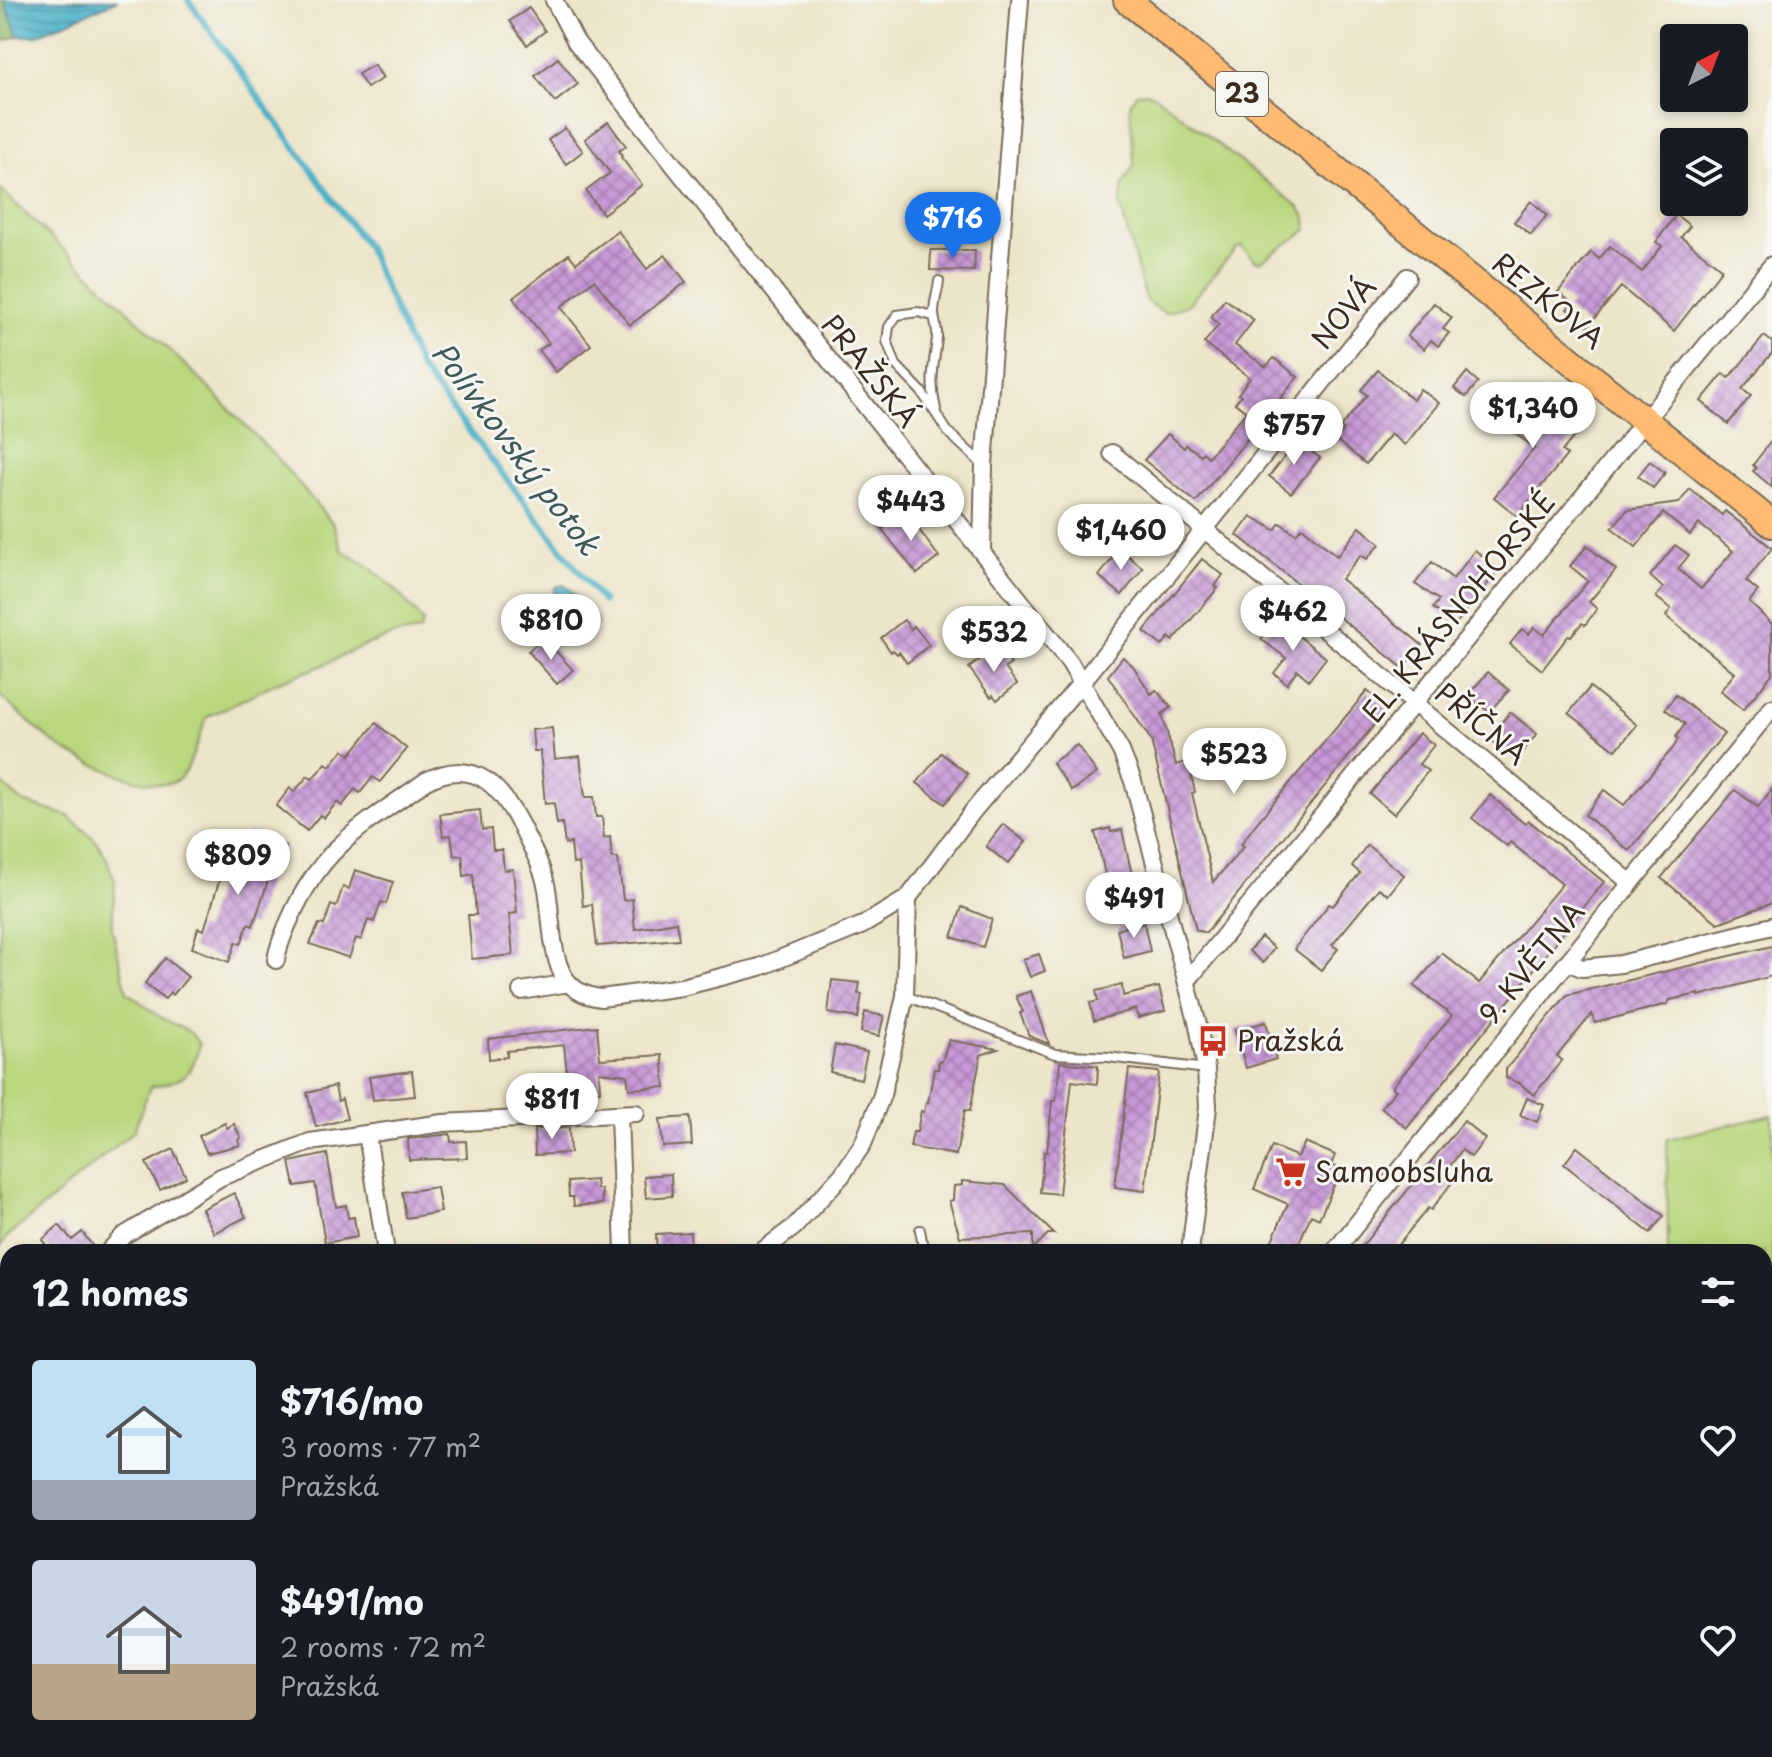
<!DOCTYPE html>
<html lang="en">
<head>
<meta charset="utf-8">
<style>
  body { margin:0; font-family:"Playpen Sans",sans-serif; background:#20242c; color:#f1f3f6; height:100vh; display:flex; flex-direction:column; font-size:30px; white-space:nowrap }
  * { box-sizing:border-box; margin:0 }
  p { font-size:26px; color:#9ea1a6 }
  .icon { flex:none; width:44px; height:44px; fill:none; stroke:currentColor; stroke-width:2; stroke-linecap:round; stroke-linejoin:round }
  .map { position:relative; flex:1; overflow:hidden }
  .details { position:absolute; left:0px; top:1244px; width:1772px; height:514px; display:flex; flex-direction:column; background:#171b24; border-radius:24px 24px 0 0; box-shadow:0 4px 12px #0003 }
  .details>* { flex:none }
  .needle { width:52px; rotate:42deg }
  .buttons { position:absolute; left:1660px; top:24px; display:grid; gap:16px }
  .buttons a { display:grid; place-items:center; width:88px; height:88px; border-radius:8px; background:#171b24; box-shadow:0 4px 12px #0003; font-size:40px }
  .price { position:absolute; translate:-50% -68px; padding:0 18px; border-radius:28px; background:#fff; color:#222; font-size:26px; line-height:52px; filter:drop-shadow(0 2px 4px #0008) }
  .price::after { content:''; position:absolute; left:50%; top:48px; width:24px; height:18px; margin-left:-12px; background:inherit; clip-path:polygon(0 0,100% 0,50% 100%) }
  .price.selected { background:#1a73e8; color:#fff }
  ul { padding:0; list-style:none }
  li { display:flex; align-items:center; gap:24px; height:200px; padding:0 32px }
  li span { display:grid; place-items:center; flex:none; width:224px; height:160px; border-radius:8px; color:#555 }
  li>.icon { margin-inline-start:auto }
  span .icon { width:96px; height:96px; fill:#fffc; stroke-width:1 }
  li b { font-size:34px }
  h2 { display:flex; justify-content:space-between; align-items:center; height:96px; padding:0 32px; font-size:34px }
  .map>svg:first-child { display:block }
  .green { fill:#b9d77e; stroke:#7a804e; stroke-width:2 }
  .forest { fill:url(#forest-crowns); stroke:#667146; stroke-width:2 }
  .park { fill:url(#park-dots); stroke:#7a804e; stroke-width:2 }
  .water { fill:url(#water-rules); stroke:#426d72; stroke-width:2 }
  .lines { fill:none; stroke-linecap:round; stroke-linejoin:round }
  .stream { stroke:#48b0c7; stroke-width:6 }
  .building { fill:url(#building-cross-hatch) }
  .service-casing { stroke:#796b5a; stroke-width:12 }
  .minor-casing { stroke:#796b5a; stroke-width:20 }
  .primary-casing { stroke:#796b5a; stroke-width:30 }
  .service { stroke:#fff; stroke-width:8 }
  .minor { stroke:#fff; stroke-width:16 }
  .primary { stroke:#ffbb71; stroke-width:26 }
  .labels { text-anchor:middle; stroke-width:6; stroke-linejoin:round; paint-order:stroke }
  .shield { fill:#f6f6f2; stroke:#73675e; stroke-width:2 }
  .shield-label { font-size:26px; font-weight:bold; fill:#3b2a1e }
  .street-label { font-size:28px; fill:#3b2a1e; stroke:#f6f6f2 }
  .poi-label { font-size:28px; fill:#3b2a1e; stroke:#f6f6f2; text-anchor:start }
  .water-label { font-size:30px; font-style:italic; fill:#405959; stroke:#f6f6f2 }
</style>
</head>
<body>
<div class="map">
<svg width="1772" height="1757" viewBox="0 0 1772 1757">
  <defs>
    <pattern id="forest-crowns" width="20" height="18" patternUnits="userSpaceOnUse" patternTransform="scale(2)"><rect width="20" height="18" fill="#92b86d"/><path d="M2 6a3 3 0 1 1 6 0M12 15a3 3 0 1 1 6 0" fill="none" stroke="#789659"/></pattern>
    <pattern id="park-dots" width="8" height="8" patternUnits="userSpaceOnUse" patternTransform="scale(2)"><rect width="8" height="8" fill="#b9d77e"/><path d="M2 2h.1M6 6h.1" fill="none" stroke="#a0b96c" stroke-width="1.8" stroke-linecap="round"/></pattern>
    <pattern id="water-rules" width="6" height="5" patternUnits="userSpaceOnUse" patternTransform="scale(2)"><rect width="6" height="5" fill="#48b0c7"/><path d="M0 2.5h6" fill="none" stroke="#3d8fa1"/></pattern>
    <pattern id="building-cross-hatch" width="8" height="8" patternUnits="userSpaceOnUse" patternTransform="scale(2)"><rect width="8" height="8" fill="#c799d7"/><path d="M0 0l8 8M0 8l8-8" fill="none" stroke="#a37dae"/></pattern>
  </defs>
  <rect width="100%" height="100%" fill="#f6f6f2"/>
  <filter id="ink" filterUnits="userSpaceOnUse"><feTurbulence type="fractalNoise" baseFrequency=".0125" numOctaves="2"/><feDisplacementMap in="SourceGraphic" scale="16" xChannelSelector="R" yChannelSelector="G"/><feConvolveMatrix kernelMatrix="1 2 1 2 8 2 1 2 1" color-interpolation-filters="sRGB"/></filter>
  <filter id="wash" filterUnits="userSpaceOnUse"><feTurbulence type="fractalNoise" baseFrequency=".006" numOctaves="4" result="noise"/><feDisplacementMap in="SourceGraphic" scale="32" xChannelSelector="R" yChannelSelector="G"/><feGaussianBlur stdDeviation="1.8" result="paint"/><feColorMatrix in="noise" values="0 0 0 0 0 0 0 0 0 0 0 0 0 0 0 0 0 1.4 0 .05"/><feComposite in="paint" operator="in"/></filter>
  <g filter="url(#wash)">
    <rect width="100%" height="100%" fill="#ede5c9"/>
    <!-- green -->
    <g class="green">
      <path d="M1147 92 1156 96 1299 207 1306 218 1307 230 1260 262 1253 259 1241 246 1236 249 1188 305 1165 313 1146 301 1120 204 1123 184 1134 165 1130 105 1136 93Z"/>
      <path d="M0 189 201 380 278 459 333 524 342 550 368 566 396 590 423 622 420 631 393 635 356 649 321 666 276 683 207 717C200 732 191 769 179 779 159 797 77 760 57 745 37 731 19 712 0 696Z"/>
      <path d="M0 782 23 802 68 816 95 840 105 855 115 881 112 929 127 992 160 1017 191 1033 199 1044C193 1078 181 1081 150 1087L134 1131 7 1237 0 1248Z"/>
      <path d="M1772 1115V1577H1764V1252H1668L1667 1139Z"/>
      <path d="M0 1397 8 1403V1579L0 1580Z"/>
    </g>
    <!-- forest -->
    <path class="forest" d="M0 0H4L18 36 0 42Z"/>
    <!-- park -->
    <path class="park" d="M0 1591H8V1750H657L641 1757H0Z"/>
    <!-- water -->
    <g class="water">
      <path d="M4 0H118L35 36H18Z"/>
      <path d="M564 585 571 590 595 618 597 623 590 632 579 633 552 603 555 587Z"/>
      <path d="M1764 1577H1772V1650L1764 1652Z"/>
      <path d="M414 1750H452L446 1757H408Z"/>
    </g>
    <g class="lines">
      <!-- stream -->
      <path class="stream" d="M188 0 367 247 421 370 603 602"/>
    </g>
    <g id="blocks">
      <!-- building -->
      <g class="building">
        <path d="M529 8 545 31 527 45 510 21Z"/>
        <path d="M558 58 578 84 555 102 535 76Z"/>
        <path d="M374 65 383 78 367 88 358 74Z"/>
        <path d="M608 122 626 146 619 151 622 155 621 157 642 185 603 214 586 191 610 173 585 139Z"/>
        <path d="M565 128 583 151 566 164 548 140Z"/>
        <path d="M1531 201 1547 215 1531 235 1514 222Z"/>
        <path d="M1676 215 1690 226 1681 237 1722 269 1674 331 1621 287 1588 326 1567 309 1572 303 1558 292 1591 252 1599 259 1610 246 1642 272 1662 246 1656 242Z"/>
        <path d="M618 231 647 269 665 255 686 282 630 325 594 280 561 307 591 345 556 372 539 350 549 343 513 298 569 254 576 263Z"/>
        <path d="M931 250H975L974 271 930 270Z"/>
        <path d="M1225 299 1254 320 1235 345 1266 367 1274 358 1298 377 1196 502 1144 460 1168 434 1184 448 1186 445 1201 455 1203 452 1208 457 1246 412 1235 403 1241 396 1238 394 1250 378 1204 343 1219 324 1210 317Z"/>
        <path d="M1434 303 1452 318 1443 329 1449 333 1438 346 1431 340 1424 349 1407 336Z"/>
        <path d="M1764 336 1772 342V353L1742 389 1751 396 1728 424 1701 401 1723 374 1729 378Z"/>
        <path d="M1378 370 1413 400 1420 389 1439 403 1405 445 1391 434 1366 464 1336 440 1344 430 1340 428 1367 395 1361 390Z"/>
        <path d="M1467 372 1478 382 1466 397 1454 388Z"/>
        <path d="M1510 391 1552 426 1564 411 1582 427 1562 451 1567 455 1517 516 1494 497 1535 448 1491 416Z"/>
        <path d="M1772 440V487L1753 471 1756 468 1753 465Z"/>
        <path d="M1298 441 1320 458 1291 493 1269 476Z"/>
        <path d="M1650 461 1665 473 1653 488 1638 476Z"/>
        <path d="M1690 489 1722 515 1725 511 1772 548 1746 581 1758 591 1749 602 1772 624V674L1743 710 1720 691 1735 673 1666 616 1671 609 1656 597 1663 588 1650 576 1675 545 1689 555 1678 569 1701 589 1733 551 1699 524 1690 535 1663 513 1636 547 1612 528 1627 510 1679 503Z"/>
        <path d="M905 511 939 557 917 574 882 529Z"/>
        <path d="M1105 513 1119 524 1098 550 1099 521Z"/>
        <path d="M1251 516 1275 530 1280 523 1296 534 1302 527 1337 556 1360 527 1380 544 1367 559 1361 555 1341 579 1422 645 1403 668 1237 535Z"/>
        <path d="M1587 546 1616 570 1589 602 1597 609 1585 625 1582 623 1571 636 1569 635 1542 670 1510 644 1522 629 1529 634 1534 627 1544 635 1588 581 1570 566Z"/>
        <path d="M1120 549 1143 568 1122 595 1099 576Z"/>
        <path d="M1475 550 1495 567 1493 570 1496 573 1455 625 1433 608 1439 600 1415 584 1432 562 1453 579Z"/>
        <path d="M1202 559 1223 575 1215 586 1218 588 1173 641 1169 637 1162 646 1144 631Z"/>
        <path d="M1278 619 1326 658 1309 680 1297 670 1287 684 1274 673 1286 658 1261 639Z"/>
        <path d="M904 620 911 629 914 626 929 645 907 663 899 652 897 654 893 650 891 652 881 638Z"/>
        <path d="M540 641 547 649 551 646 573 670 557 684 528 651Z"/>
        <path d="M997 646 1011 664 1005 668 1017 684 997 700 993 695 991 697 969 668Z"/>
        <path d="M1123 657 1133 666 1151 694 1156 690 1171 707 1162 714 1176 765 1188 761 1195 792 1192 793 1213 882 1244 846 1241 844 1254 826 1367 691 1388 708 1206 933 1196 930 1151 740 1108 676Z"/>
        <path d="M1488 672 1509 690 1489 712 1468 695Z"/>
        <path d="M1590 687 1637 725 1616 750 1569 713Z"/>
        <path d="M1676 695 1724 734 1629 851 1585 815 1604 790 1624 805 1674 747 1678 739 1676 737 1685 724 1665 709Z"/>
        <path d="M1510 712 1537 734 1516 760 1489 738Z"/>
        <path d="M376 723 407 749 380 782 373 777 360 793 355 789 342 806 337 802 324 818 320 815 307 831 276 806 290 788 294 792 308 776 312 779 326 763 330 766 343 750 350 755Z"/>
        <path d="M552 728 555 759 580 756 585 797H594L596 817H602L604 838 610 837 612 858H618L623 900 632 899 635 929 676 922 679 939 597 946 592 904 583 906 579 863 573 864 571 843 565 844 562 823 557 824 554 803 545 804 540 751H534L532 730Z"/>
        <path d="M1419 733 1434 745 1419 764 1428 771 1394 814 1370 794Z"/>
        <path d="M1077 745 1097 773 1072 791 1052 763Z"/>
        <path d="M941 753 968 774 945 804 917 783Z"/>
        <path d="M1772 789V903L1718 923 1661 878 1735 790 1758 807Z"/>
        <path d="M1490 795 1525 824 1528 820 1604 882 1407 1128 1381 1107 1396 1090 1392 1087 1452 1016 1414 986 1442 953 1479 983 1562 884 1510 842 1507 846 1472 818Z"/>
        <path d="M480 810 482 830 491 829 493 850H502L504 870 513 869 517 913 509 914 513 955 472 959 468 915H476L473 874 464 876 462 855 454 856 451 835 443 836 440 814Z"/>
        <path d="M1003 824 1026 842 1008 864 986 846Z"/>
        <path d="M1110 828 1111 832 1122 830 1136 893 1111 899 1095 832Z"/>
        <path d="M248 833 285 846 278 867 273 866 253 926 248 924 241 944 236 942 229 962 192 948 198 928 204 930 223 869 229 871 236 851 241 853Z"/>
        <path d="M1367 845 1404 875 1388 895 1379 888 1332 945 1338 949 1321 970 1294 949 1329 904 1333 906 1360 873 1352 866Z"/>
        <path d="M355 870 393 882 386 904 381 902 374 922 368 920 361 940 356 938 349 958 310 944 319 924 324 925 331 905 336 907 343 887 349 889Z"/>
        <path d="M962 907 992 919 983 947 952 937Z"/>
        <path d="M1144 923 1150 951 1124 958 1117 929Z"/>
        <path d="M1261 937 1274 948 1263 963 1249 951Z"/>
        <path d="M1772 946V976L1699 996V994L1670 1000 1667 1004 1595 1023 1592 1014 1557 1056 1562 1060 1534 1095 1519 1083 1506 1078V1069L1567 995Z"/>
        <path d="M1039 954 1045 971 1030 977 1023 959Z"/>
        <path d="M165 958 188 977 173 995 170 992 165 999 145 983Z"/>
        <path d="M832 980 860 983 858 994H862L858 1018 828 1013Z"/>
        <path d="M1122 985 1123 996 1159 987 1165 1011 1138 1018 1136 1009 1094 1021 1090 1003 1098 1001 1096 991Z"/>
        <path d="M1031 991 1040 1017 1049 1044 1029 1036 1020 1013 1023 1012 1016 996Z"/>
        <path d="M865 1012 884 1016 879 1036 861 1032Z"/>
        <path d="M1266 1022 1276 1059 1246 1068 1235 1030Z"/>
        <path d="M597 1026 600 1059 662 1055 665 1087 629 1089 627 1075 599 1072 600 1091 569 1093 564 1045 507 1051V1057L489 1059 488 1039Z"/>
        <path d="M949 1040 998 1049 981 1055 970 1111 965 1110 956 1155 910 1147 913 1132H917L921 1111 924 1112 926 1103H928L934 1069H938L939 1061H942Z"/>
        <path d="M835 1045 867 1052 861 1079 830 1072Z"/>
        <path d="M1060 1062 1098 1066 1097 1084 1072 1081 1059 1194 1040 1192 1044 1152H1047L1052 1101H1056Z"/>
        <path d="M1129 1069 1159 1072 1145 1191 1115 1187Z"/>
        <path d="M412 1071 415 1096 373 1100 369 1077Z"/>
        <path d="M335 1086 338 1101 342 1099 347 1119 316 1127 307 1093Z"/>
        <path d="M1527 1098 1544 1105 1537 1122 1520 1115Z"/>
        <path d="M690 1117 692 1145 663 1147 660 1119Z"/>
        <path d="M1464 1121 1485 1139 1471 1157 1462 1150 1444 1174 1453 1181 1431 1210 1428 1208 1392 1252H1357Z"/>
        <path d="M225 1123 227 1128 234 1124 241 1138 238 1140 240 1145 207 1153 199 1136Z"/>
        <path d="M569 1128 570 1153 535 1155 534 1129Z"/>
        <path d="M450 1134 451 1142 466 1141 467 1158 409 1160 408 1139Z"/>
        <path d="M1305 1142 1335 1155 1331 1165 1341 1169 1319 1219 1311 1215 1295 1252H1280L1269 1247 1288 1204 1254 1189 1272 1146 1298 1157Z"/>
        <path d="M1577 1147 1664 1216 1650 1233 1564 1164Z"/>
        <path d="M173 1149 186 1177 160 1190 146 1163Z"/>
        <path d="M327 1154 336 1207 346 1205 348 1218 354 1217 357 1237 325 1243 315 1183 295 1186 290 1162Z"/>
        <path d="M671 1174 672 1196 646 1198 644 1176Z"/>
        <path d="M596 1180 597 1189H601L603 1204 574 1206 573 1197H569L568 1182Z"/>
        <path d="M962 1181 1005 1185 1054 1234H1048L1033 1249V1234L960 1237 949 1201 953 1200 954 1186 962 1185Z"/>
        <path d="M437 1187 441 1212 406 1218 402 1192Z"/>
        <path d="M234 1193 246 1217 214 1233 202 1209Z"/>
        <path d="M59 1225 72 1240 82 1232 97 1252H52L42 1240Z"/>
        <path d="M690 1232 691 1252H657L656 1234Z"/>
      </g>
    </g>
  </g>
  <g filter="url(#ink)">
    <use href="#blocks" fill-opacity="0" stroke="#796b5a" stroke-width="2"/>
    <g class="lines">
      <defs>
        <g id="service">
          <path d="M933 316 918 312 897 315 889 327 887 341 896 365 921 391 948 432 982 464"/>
          <path d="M936 409C929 379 934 367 937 338 938 328 934 321 934 313 934 302 938 291 939 281"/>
          <path d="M906 996 1055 1054 1108 1057 1206 1069"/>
          <path d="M920 1230 924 1252"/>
        </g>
        <g id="minor">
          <path d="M554 0 576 42 1070 663 1121 751 1133 781 1198 1025 1206 1069 1208 1107 1190 1252"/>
          <path d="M1112 453 1631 883"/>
          <path d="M982 550 984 465 1020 0"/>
          <path d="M276 960C278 945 284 933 290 919 322 846 364 825 426 781 477 755 503 789 524 832 533 850 543 868 547 889 551 913 551 951 562 973 570 989 584 996 601 998L682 987 760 967 863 925 908 898 973 811 1082 682 1407 277"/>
          <path d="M1567 962 1582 968 1621 964 1772 926"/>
          <path d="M1187 981 1772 265"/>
          <path d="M521 991 569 983"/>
          <path d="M619 1114 624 1252"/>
          <path d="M367 1134 386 1252"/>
          <path d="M108 1252 123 1236 221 1177 310 1142 443 1123 636 1113"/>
          <path d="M761 1252 794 1227 842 1175 863 1144 882 1095 905 996 908 898"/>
          <path d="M1334 1252 1772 708"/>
          <path d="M1764 1723 1772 1719"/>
          <path d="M106 1750 108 1757"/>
          <path d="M235 1757 241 1750"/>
          <path d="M1119 1757 1120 1750"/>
          <path d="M1707 1757 1719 1750"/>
        </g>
        <path id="primary" d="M1127 0 1772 524"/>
      </defs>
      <!-- service casing -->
      <use href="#service" class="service-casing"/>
      <!-- minor casing -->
      <use href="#minor" class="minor-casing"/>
      <!-- primary casing -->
      <use href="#primary" class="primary-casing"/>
      <!-- service -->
      <use href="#service" class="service"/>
      <!-- minor -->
      <use href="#minor" class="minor"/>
      <!-- primary -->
      <use href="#primary" class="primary"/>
    </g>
  </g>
  <!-- icons -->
  <defs>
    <symbol id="bus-bare" viewBox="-9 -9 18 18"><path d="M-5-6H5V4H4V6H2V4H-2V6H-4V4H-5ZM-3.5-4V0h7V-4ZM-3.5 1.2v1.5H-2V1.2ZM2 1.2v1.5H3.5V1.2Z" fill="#c8321e" stroke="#f6f6f2" stroke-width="2.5" paint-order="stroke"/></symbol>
    <symbol id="supermarket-bare" viewBox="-9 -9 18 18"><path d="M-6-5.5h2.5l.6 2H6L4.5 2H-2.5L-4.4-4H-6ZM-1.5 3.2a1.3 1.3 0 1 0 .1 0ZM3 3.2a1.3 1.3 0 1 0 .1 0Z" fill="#c8321e" stroke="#f6f6f2" stroke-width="2.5" paint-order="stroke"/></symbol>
  </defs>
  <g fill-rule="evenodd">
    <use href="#bus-bare" x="1191" y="1019" width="44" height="44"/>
    <use href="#supermarket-bare" x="1269" y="1150" width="44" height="44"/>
  </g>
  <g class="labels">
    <!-- shield labels -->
    <rect class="shield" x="1216" y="72" width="52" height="44" rx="6"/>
    <g class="shield-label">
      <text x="1242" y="103">23</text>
    </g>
    <!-- street labels -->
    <g class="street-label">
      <text transform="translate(1548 301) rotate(39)" y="10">REZKOVA</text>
      <text transform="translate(1344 313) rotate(-51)" y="10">NOVÁ</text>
      <text transform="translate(870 371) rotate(51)" y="10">PRAŽSKÁ</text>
      <text transform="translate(1459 607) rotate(-51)" y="10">EL. KRÁSNOHORSKÉ</text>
      <text transform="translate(1481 724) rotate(40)" y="10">PŘÍČNÁ</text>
      <text transform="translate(1532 963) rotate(-51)" y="10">9. KVĚTNA</text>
    </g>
    <!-- poi labels -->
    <g class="poi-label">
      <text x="1237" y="1051">Pražská</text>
      <text x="1315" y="1182">Samoobsluha</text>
    </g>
    <!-- water labels -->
    <g class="water-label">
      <text transform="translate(515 449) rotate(53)" y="10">Polívkovský potok</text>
    </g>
  </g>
</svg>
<div class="buttons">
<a><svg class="needle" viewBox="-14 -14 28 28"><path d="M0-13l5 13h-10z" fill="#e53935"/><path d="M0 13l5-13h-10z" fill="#9ea1a6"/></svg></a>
<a><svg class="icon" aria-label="layers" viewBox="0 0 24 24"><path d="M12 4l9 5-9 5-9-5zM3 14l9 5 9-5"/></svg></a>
</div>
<b class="price selected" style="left:953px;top:260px">$716</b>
<b class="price" style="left:1533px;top:450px">$1,340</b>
<b class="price" style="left:1294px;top:467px">$757</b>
<b class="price" style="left:911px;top:543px">$443</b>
<b class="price" style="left:1121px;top:572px">$1,460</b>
<b class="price" style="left:1293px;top:653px">$462</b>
<b class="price" style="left:551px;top:662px">$810</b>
<b class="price" style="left:994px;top:674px">$532</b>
<b class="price" style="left:1234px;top:796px">$523</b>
<b class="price" style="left:238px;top:897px">$809</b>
<b class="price" style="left:1134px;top:940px">$491</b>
<b class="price" style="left:552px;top:1141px">$811</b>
<section class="details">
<h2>12 homes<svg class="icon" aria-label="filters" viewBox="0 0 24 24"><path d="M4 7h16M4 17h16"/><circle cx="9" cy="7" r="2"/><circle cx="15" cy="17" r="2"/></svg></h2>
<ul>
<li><span style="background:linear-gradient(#bfe0f5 75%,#9aa5b1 0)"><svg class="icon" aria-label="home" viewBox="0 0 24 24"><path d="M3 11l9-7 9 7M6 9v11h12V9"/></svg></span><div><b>$716/mo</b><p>3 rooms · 77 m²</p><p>Pražská</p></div><svg class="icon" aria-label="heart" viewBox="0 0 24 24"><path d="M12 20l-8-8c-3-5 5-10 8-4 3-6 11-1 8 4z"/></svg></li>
<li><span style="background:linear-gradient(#c9d6e8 65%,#b9a48a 0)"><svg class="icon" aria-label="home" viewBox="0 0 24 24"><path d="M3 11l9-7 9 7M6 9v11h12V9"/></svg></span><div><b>$491/mo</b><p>2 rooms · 72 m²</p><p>Pražská</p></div><svg class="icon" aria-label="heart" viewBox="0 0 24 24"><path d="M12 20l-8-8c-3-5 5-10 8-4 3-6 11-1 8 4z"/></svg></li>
</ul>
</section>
</div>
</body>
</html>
